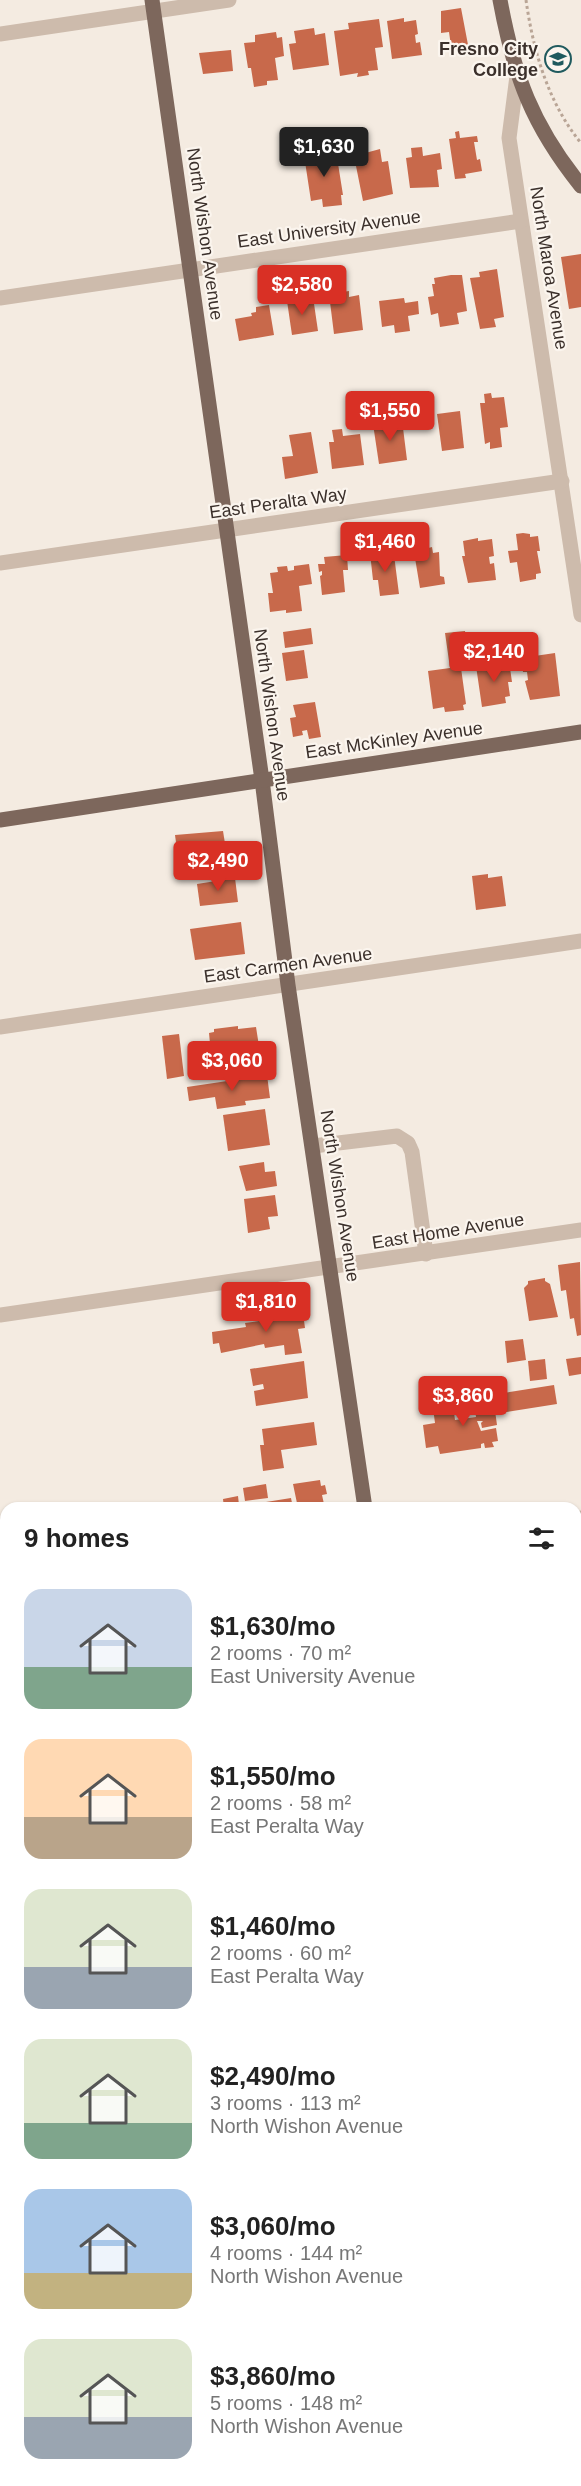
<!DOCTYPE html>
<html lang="en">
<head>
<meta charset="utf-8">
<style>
  body { margin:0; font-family:Helvetica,sans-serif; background:#f2f2f2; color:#222; height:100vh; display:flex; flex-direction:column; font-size:22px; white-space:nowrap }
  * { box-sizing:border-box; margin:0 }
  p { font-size:20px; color:#767676 }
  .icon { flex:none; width:33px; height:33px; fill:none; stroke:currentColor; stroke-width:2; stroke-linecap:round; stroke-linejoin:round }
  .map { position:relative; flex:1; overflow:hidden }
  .sheet { position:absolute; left:0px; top:1502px; width:582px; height:986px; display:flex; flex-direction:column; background:#fff; border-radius:18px 18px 0 0; box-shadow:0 2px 4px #0004 }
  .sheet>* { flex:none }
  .price { position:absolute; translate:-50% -51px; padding:0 14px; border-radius:6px; background:#d93025; color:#fff; font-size:20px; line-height:39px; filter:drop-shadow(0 2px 3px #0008) }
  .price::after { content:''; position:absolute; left:50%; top:36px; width:18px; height:14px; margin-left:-9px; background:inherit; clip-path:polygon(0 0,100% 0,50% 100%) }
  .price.current { background:#222; color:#fff }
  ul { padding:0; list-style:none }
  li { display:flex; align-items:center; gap:18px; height:150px; padding:0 24px }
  li span { display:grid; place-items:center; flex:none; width:168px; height:120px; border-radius:18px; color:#555 }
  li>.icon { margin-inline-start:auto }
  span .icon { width:72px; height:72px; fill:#fffc; stroke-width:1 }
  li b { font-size:26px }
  h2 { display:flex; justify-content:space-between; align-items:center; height:72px; padding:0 24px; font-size:26px }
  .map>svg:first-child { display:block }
  .building { fill:#c8694b }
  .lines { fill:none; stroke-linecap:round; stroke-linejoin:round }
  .path { stroke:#b9a596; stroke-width:3; stroke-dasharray:3 3; stroke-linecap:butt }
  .minor { stroke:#cdbbac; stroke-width:15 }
  .major { stroke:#7d675c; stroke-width:15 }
  .labels { text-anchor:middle; stroke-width:4.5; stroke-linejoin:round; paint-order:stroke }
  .poi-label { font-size:18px; font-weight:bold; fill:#3b302b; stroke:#fbf5ee; text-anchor:end }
  .street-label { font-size:18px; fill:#3b302b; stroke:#fbf5ee }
</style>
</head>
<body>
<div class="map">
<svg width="581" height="2486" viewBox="0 0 581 2486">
  <rect width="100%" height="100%" fill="#f4ebe1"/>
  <!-- building -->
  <g class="building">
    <path d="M461 8 469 50 452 53 449 32 441 33V11Z"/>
    <path d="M404 18V22L416 20 418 34 415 35 416 43 420 42 422 55 392 59 387 21Z"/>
    <path d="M379 19 383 47 375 48 378 70 368 71 369 75 357 77 358 73 340 76 334 31 349 29 348 23Z"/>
    <path d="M314 28 315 35 325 33 329 65 293 70 289 44 296 43 294 31Z"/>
    <path d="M276 32 277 38 282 37 284 56 275 58 278 80 267 81V85L254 87 251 68H248L244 43 255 42V35Z"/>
    <path d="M231 50 233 71 203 74 199 53Z"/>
    <path d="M459 131 460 138 477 136 478 142H474L477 160 480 159 482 171 465 174 466 178 455 179 449 139 456 138 455 132Z"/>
    <path d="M422 147 423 156 440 153 442 169 437 170 439 187 410 188 406 158 412 157 411 148Z"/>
    <path d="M380 149 382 162 388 161 393 194 363 201 356 166H360L358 155Z"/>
    <path d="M336 151 343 195H341L342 205 323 207 322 199 311 201 304 155Z"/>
    <path d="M581 254V307L569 309 561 257Z"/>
    <path d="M497 269 504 317 494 319 496 327 480 329 470 278 480 277 479 272Z"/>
    <path d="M451 275H462L467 311 457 313 459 324 440 327 438 313 431 315 428 297 434 296 432 284H435L434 278Z"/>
    <path d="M349 291V297L359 295 363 330 334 334 329 294Z"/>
    <path d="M313 297 318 331 292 335 287 301Z"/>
    <path d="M404 298 405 303 418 301 419 314 408 316 410 331 395 333 394 325 382 327 379 301Z"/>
    <path d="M269 305 274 335 239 341 235 319 252 316 251 313 256 312V307Z"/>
    <path d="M491 393 492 398 504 397 508 427 500 428 502 447 490 449V442L485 444 480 403H485L484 394Z"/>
    <path d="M460 411 464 448 442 451 437 414Z"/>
    <path d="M402 420 407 460 379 464 373 424Z"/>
    <path d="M342 429 343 436 360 434 364 465 332 469 329 442H334L332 430Z"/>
    <path d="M311 432 318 473 285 479 282 457 293 456 289 435Z"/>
    <path d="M523 533 530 534V537L538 536 540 551H537L541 573 536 574V579L520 582 517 562 510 563 508 551 518 550 516 534Z"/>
    <path d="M478 538V541L492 539 494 556 489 557 490 564 494 563 496 580 468 583 462 556H465L463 541Z"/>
    <path d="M432 547 433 553 439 552 440 576 444 577 445 584 420 588 414 552Z"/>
    <path d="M386 550 387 556 394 555 399 594 380 596 378 580H373L370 553Z"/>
    <path d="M347 555 348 570H343L345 592 322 595 320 576 322 575V571L319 572 318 564H325L324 557Z"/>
    <path d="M309 564 312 584 299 586 302 611 286 613V610L270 612 268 593H273L270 573 278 572 277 567 287 566 288 571 294 570V566Z"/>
    <path d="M311 628 313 644 285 648 283 632Z"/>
    <path d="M465 631 470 667 461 668 466 704 463 705 464 710 445 712 444 707 433 709 428 671 450 668 445 633Z"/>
    <path d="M304 650 308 678 286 681 282 653Z"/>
    <path d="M555 653 560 696 530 700 525 681 528 680 527 672H523L521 658Z"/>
    <path d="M509 661 512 682H508L510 696 505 697 506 703 482 707 476 666Z"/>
    <path d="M315 702 321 737 309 739 307 730 302 731 303 735 293 737 290 718 296 717 293 705Z"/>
    <path d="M223 831 228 862 180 872 175 835Z"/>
    <path d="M488 874V878L502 876 506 906 476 910 472 876Z"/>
    <path d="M235 878 238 902 200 906 197 884Z"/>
    <path d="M241 922 245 954 195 960 190 929Z"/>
    <path d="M238 1026V1029L256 1027 261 1059 241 1062V1064L218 1067V1064L212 1065 209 1033 214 1032V1029Z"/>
    <path d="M179 1034 184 1076 167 1079 162 1036Z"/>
    <path d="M267 1075 270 1098 245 1101 246 1105 217 1109 215 1097 189 1101 187 1087Z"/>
    <path d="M265 1109 270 1145 228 1151 223 1115Z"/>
    <path d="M264 1162 265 1172 275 1171 277 1186 246 1191 239 1166Z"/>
    <path d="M275 1195 278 1216 268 1217 270 1229 248 1233 244 1199Z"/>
    <path d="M580 1262 581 1335 577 1336 574 1318 570 1319 566 1290 561 1291 558 1265Z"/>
    <path d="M545 1278V1281L550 1284 558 1317 529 1321 524 1288 528 1284V1281Z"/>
    <path d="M302 1306 305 1328 298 1329 302 1353 285 1355 284 1345 265 1348 264 1344 221 1353 219 1343 213 1344 212 1332 246 1327 245 1323 280 1318 278 1309Z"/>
    <path d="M523 1339 526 1360 507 1363 505 1341Z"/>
    <path d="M581 1357V1374L569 1376 566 1359Z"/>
    <path d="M545 1359 547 1379 530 1381 528 1361Z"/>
    <path d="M304 1361 308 1398 256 1406 254 1391 264 1389 263 1384 253 1386 250 1369Z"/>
    <path d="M554 1385 557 1404 500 1413 497 1394Z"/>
    <path d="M492 1389 497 1425 482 1428 481 1423 483 1421H477L481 1431 496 1428 498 1441 492 1442 494 1447 485 1448 484 1443 481 1444V1448L440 1454 438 1446 426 1448 423 1425 435 1423 433 1408 453 1405 455 1420 476 1417 473 1392Z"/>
    <path d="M314 1422 317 1445 281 1450 284 1468 263 1471 260 1445H264L262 1429Z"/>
    <path d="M320 1480 321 1486 325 1485 327 1494 322 1495 324 1504 298 1508 293 1484Z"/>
    <path d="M266 1484 268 1498 245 1501 243 1488Z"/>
    <path d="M238 1496 239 1505 245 1504 246 1508H224L223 1499Z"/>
    <path d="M291 1498 293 1508H267L266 1502Z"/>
    <path d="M576 1553H580L581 1561V1587H576Z"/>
    <path d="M581 1591V1624L576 1625V1592Z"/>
    <path d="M581 1869V1894L576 1895V1870Z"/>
    <path d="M6 1931V1957H4L3 1944 0 1945V1932Z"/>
    <path d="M581 1955V1975H576V1956Z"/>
    <path d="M6 2049V2084H5L0 2050Z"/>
    <path d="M581 2089V2127L576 2128V2090Z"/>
    <path d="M2 2219 4 2229 6 2228V2265L0 2266V2220Z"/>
    <path d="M576 2328H581V2420L576 2421Z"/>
    <path d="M6 2421V2454H0V2422Z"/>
    <path d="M392 2481H466L467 2486H392Z"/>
    <path d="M294 2482V2486H275V2484Z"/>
  </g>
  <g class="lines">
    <!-- path -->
    <path class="path" d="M526 0C533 50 548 103 581 143"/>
    <!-- minor -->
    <g class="minor">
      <path d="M0 34 229 0"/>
      <path d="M517 76 509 138 581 615"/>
      <path d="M0 298 521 221"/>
      <path d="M0 563 562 481"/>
      <path d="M0 1027 581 941"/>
      <path d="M313 1146 397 1136 408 1143 412 1152 426 1254"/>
      <path d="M0 1315 581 1230"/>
      <path d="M576 1519 581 1518"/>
      <path d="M0 1605H6"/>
      <path d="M576 1807 581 1806"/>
      <path d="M0 1853 6 1892"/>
      <path d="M576 2219 581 2218"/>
      <path d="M0 2306 6 2305"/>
      <path d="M208 2481 209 2486"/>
    </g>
    <!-- major -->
    <g class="major">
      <path d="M152 0 262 780 288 985 365 1508"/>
      <path d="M500 0C514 76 532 125 581 186"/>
      <path d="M0 820 581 732"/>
      <path d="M503 2481 504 2486"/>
    </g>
  </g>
  <!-- icons -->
  <defs>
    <symbol id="university-ring" viewBox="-11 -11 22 22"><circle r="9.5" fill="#fbf5ee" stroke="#1f5a5e" stroke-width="1.5"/><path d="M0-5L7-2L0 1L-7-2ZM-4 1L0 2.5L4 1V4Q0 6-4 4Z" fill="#1f5a5e"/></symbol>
  </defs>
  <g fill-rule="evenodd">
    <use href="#university-ring" x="543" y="44" width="30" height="30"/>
  </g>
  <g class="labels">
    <!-- poi labels -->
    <g class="poi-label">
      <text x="538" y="55">Fresno City<tspan x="538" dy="21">College</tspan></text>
    </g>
    <!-- street labels -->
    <g class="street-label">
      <text transform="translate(329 229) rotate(-8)" y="6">East University Avenue</text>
      <text transform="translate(205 234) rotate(82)" y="6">North Wishon Avenue</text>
      <text transform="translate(549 268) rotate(81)" y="6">North Maroa Avenue</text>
      <text transform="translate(278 503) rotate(-8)" y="6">East Peralta Way</text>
      <text transform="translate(272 715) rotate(82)" y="6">North Wishon Avenue</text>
      <text transform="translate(394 740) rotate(-8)" y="6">East McKinley Avenue</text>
      <text transform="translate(288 965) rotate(-8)" y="6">East Carmen Avenue</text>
      <text transform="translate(340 1196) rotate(81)" y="6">North Wishon Avenue</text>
      <text transform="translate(448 1231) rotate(-9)" y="6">East Home Avenue</text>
    </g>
  </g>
</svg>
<b class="price current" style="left:324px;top:178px">$1,630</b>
<b class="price" style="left:302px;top:316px">$2,580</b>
<b class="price" style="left:390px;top:442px">$1,550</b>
<b class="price" style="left:385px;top:573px">$1,460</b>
<b class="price" style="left:494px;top:683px">$2,140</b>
<b class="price" style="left:218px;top:892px">$2,490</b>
<b class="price" style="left:232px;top:1092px">$3,060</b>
<b class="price" style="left:266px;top:1333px">$1,810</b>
<b class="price" style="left:463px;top:1427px">$3,860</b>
<section class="sheet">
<h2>9 homes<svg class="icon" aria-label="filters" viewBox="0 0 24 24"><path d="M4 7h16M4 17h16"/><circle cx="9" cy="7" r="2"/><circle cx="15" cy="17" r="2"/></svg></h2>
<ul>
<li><span style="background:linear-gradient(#c9d6e8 65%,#7fa58c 0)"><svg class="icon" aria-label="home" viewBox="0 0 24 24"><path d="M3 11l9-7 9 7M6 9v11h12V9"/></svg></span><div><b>$1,630/mo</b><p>2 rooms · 70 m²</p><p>East University Avenue</p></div></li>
<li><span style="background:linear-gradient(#ffd9b3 65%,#b9a48a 0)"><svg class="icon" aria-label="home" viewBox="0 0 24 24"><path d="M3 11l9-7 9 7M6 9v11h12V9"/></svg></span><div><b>$1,550/mo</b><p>2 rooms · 58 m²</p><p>East Peralta Way</p></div></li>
<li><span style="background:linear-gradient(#dfe7d0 65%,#9aa5b1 0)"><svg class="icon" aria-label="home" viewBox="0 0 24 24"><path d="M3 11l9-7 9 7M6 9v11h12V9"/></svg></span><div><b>$1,460/mo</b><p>2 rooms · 60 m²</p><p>East Peralta Way</p></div></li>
<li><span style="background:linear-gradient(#dfe7d0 70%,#7fa58c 0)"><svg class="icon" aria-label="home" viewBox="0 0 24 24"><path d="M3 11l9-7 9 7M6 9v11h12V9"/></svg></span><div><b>$2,490/mo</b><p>3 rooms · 113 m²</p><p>North Wishon Avenue</p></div></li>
<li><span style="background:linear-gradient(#a9c7e8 70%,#c2b280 0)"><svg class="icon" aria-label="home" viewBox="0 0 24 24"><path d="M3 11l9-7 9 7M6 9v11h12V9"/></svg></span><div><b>$3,060/mo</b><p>4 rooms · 144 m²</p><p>North Wishon Avenue</p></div></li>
<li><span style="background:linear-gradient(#dfe7d0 65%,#9aa5b1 0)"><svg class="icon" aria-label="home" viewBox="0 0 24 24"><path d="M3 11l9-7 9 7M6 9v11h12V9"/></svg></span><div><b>$3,860/mo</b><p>5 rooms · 148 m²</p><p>North Wishon Avenue</p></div></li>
</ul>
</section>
</div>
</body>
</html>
